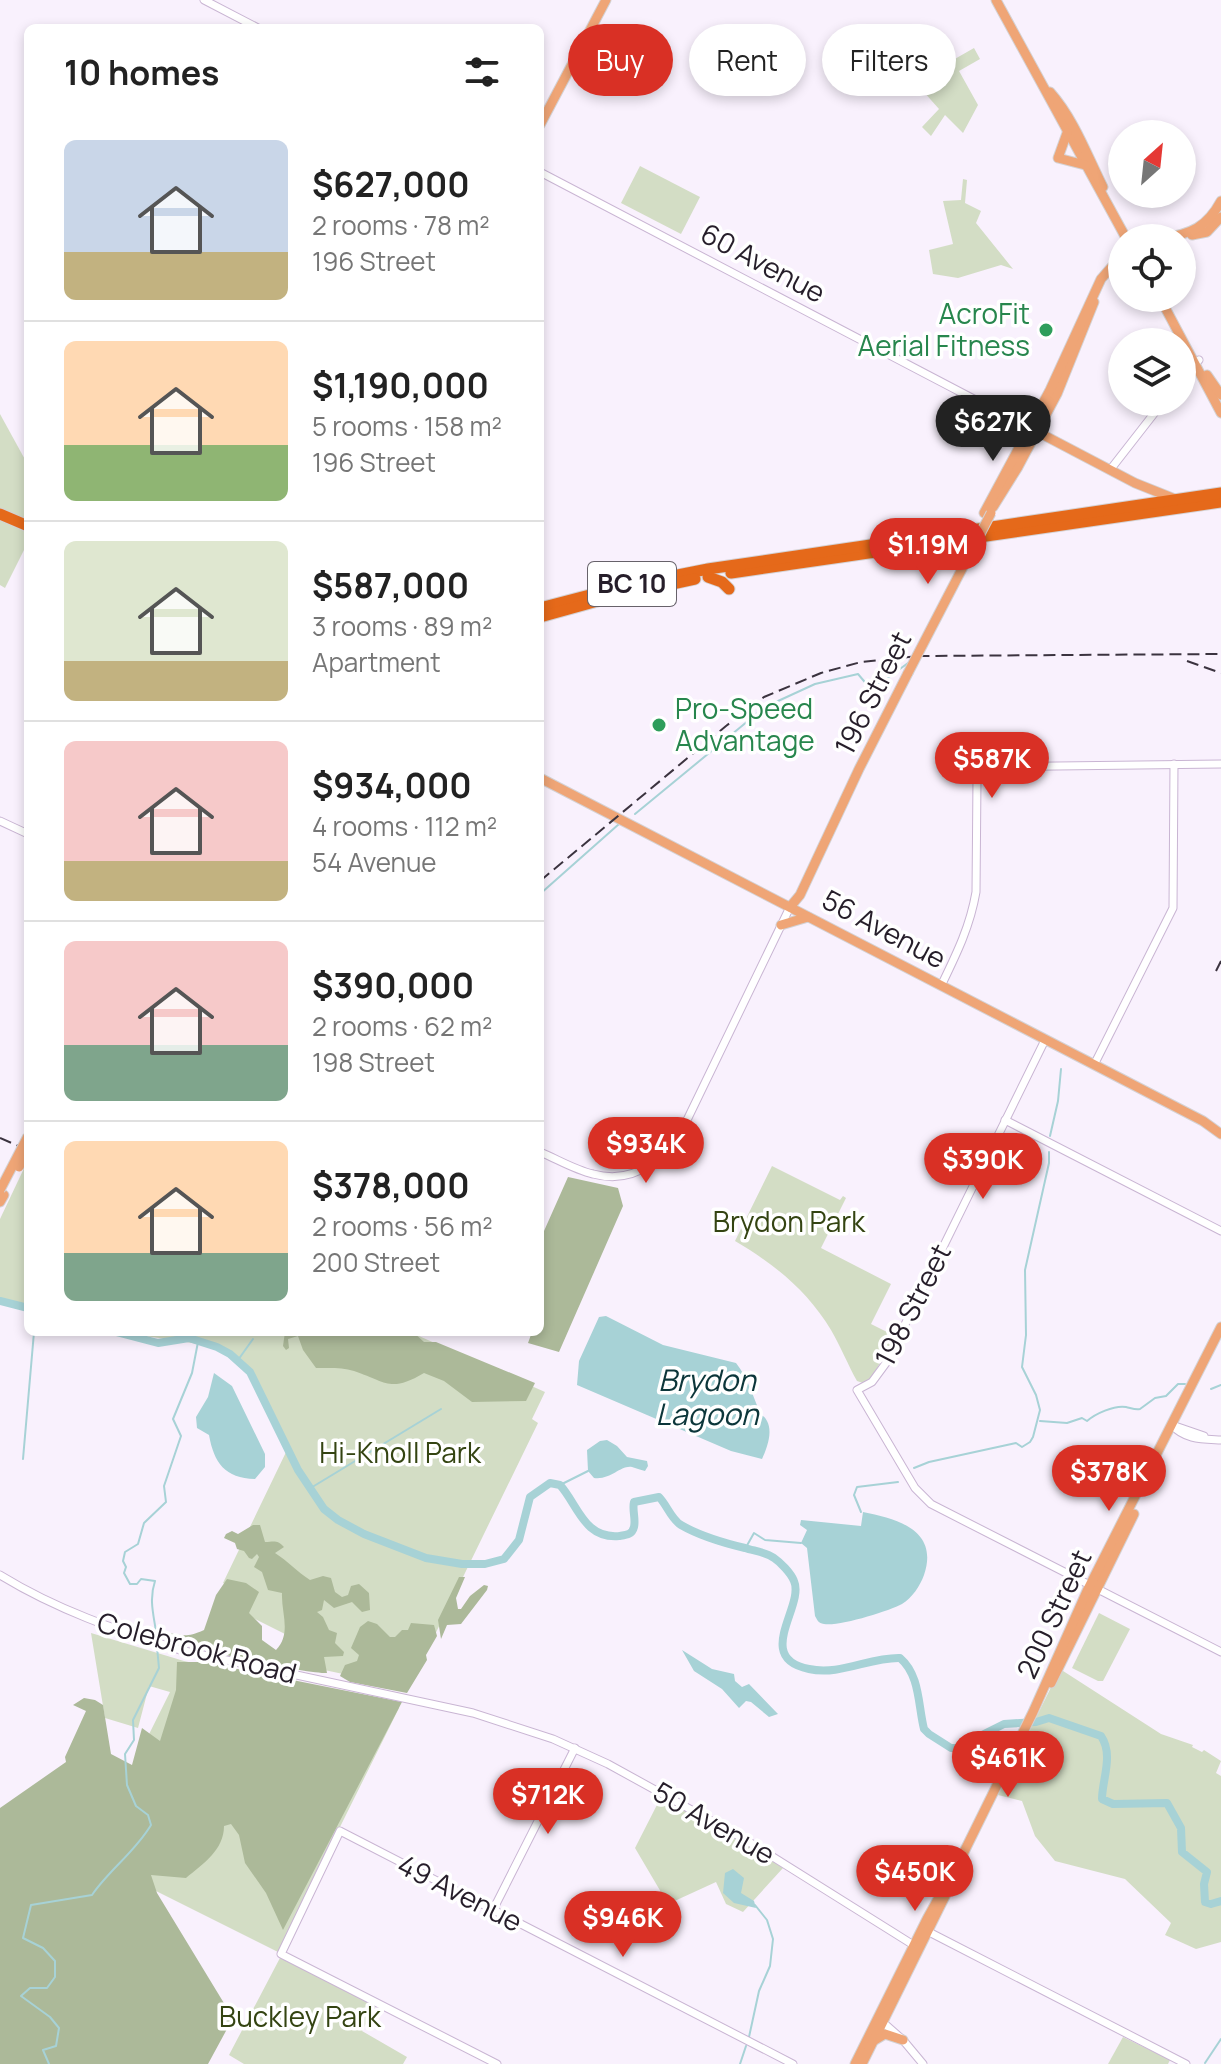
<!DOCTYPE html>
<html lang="en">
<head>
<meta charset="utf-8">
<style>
  body { margin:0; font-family:Manrope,sans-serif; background:#f6f6f6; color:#222; height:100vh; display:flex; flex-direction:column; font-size:30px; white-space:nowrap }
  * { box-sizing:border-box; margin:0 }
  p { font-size:26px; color:#767676 }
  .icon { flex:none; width:44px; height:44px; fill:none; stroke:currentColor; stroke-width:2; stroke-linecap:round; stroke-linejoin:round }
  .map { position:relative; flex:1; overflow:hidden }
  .sheet { position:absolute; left:24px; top:24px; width:520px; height:1312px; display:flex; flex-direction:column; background:#fff; border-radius:12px; box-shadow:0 4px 12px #0003 }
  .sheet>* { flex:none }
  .guide { position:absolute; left:568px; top:24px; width:532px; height:72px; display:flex; gap:16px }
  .needle { width:52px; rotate:27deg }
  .buttons { position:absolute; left:1108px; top:120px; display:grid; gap:16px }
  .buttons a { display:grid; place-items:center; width:88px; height:88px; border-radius:50%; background:#fff; box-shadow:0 4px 12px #0003; font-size:40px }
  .price { position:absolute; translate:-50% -68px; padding:0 18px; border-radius:28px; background:#d93025; color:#fff; font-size:26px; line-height:52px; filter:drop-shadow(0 2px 4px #0008) }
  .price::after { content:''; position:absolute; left:50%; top:48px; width:24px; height:18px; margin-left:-12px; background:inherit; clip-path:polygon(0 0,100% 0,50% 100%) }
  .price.active { background:#222; color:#fff }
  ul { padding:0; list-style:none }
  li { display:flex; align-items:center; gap:24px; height:200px; padding:0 40px }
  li+li { border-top:2px solid #e0e0e0 }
  li span { display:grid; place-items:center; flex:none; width:224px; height:160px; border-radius:12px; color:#555 }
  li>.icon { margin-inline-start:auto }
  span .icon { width:96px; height:96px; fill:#fffc; stroke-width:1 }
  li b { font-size:34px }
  h2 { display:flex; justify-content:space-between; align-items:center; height:96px; padding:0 40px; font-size:34px }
  .tag { padding:0 28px; border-radius:36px; background:#fff; box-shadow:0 4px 12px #0003; font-size:28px; line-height:72px }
  .tag.active { background:#d93025; color:#fff }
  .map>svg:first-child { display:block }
  .green { fill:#d3ddc5 }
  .forest { fill:#acb999 }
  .water { fill:#a7d2d6 }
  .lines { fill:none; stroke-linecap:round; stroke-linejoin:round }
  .stream { stroke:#a7d2d6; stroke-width:2 }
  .river { stroke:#a7d2d6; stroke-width:8 }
  .minor-casing { stroke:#c9b5d3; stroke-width:9 }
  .major-casing { stroke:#d4d2d4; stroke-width:11 }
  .highway-casing { stroke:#d4d2d4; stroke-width:13 }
  .minor { stroke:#fff; stroke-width:7 }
  .major { stroke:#efa576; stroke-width:9 }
  .highway { stroke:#e5691a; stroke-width:11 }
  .rail { stroke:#3b333f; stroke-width:2; stroke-dasharray:12 6; stroke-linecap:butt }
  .major-bridge-casing { stroke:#d4d2d4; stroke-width:11; stroke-linecap:butt }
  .major-bridge { stroke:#efa576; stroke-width:9 }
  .leisure-dot { fill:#2e9e5b; stroke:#fff; stroke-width:3 }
  .labels { text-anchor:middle; stroke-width:7; stroke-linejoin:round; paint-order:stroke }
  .shield { fill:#fff; stroke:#67626a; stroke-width:2 }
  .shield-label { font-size:26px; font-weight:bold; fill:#261e2a }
  .street-label { font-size:28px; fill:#261e2a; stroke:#fff }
  .leisure-label { font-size:28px; fill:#27864d; stroke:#fff; text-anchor:end }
  .park-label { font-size:28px; fill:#344412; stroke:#fff }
  .water-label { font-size:30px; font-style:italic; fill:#0c363a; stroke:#fff }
</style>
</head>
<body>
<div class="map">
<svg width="1221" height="2064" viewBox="0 0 1221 2064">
  <rect width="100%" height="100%" fill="#f9f1fd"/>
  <!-- green -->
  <g class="green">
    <path d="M945 48 953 60 974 48 980 59 959 71 978 105 963 133 945 115 931 136 922 127 939 109 923 91Z"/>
    <path d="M640 166 700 197 681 234 621 203Z"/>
    <path d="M963 179 967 180 965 203 981 211 976 223 1013 269 1001 265 958 278 933 274 929 250 953 244 943 201 961 200Z"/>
    <path d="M0 414 28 465V521L0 508Z"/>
    <path d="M0 520 28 533V542L5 588 0 585Z"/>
    <path d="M27 1162H28V1308L0 1302V1219Z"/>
    <path d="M772 1166 840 1200 843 1196 846 1198 821 1248 891 1284 871 1324 895 1336 871 1379 863 1383 857 1381C848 1365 841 1347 831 1330 807 1290 774 1264 735 1241Z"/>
    <path d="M120 1332H410L545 1392 532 1419 538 1423 409 1688 282 1661 291 1637 245 1614 251 1597 223 1583 288 1448 287 1445C273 1418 252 1367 225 1352 203 1341 147 1338 120 1332Z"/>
    <path d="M1099 1613 1130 1629 1103 1681H1098L1072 1668Z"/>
    <path d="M91 1633 184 1661 399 1708 278 1952 88 1857 170 1692 149 1686 138 1728 105 1718Z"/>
    <path d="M1060 1669 1161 1734 1193 1745 1192 1747 1202 1752 1204 1750 1221 1761 1216 1773 1221 1776V1942L1196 1949 1165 1935 1171 1923 1125 1879 1055 1861 1035 1836 1022 1801 998 1795Z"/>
    <path d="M661 1797 757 1850 783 1868 743 1912 726 1904 716 1882 668 1904 635 1848Z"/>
    <path d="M281 1956 377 2004 362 2031 407 2057 403 2064H244L229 2055Z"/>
    <path d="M1123 2037 1170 2060 1168 2064H1108Z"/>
  </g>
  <!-- forest -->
  <g class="forest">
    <path d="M568 1177 618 1188 623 1206 559 1352 528 1343 532 1332H540V1240Z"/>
    <path d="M285 1332H413L424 1342H436L535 1383 526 1401 472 1402 444 1381 424 1373C390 1393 387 1382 354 1371 342 1367 328 1368 316 1368L303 1350 298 1336 288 1339 289 1348 286 1350 283 1346Z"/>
    <path d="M253 1525H260L265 1542C273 1542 277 1539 284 1547L275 1553C288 1561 297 1572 310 1580L323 1576 331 1578 335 1592 342 1597 348 1595 351 1586 359 1584 369 1593 370 1610 362 1612 352 1602 334 1608 324 1600 322 1610 317 1612 323 1617 329 1630 337 1633 335 1643 344 1652 343 1656 324 1657 327 1673C301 1673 181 1648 162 1634 181 1631 180 1641 204 1630L216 1595 227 1579 246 1583 259 1592 249 1613 262 1626V1640L276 1650C292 1633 281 1613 282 1593L268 1590 262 1572 254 1567 259 1557 257 1554 252 1559 249 1558 244 1551 237 1549 235 1543 224 1538 226 1534 232 1531 238 1534Z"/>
    <path d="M459 1577H465L456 1598 458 1609H461L470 1596 484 1585 488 1586 487 1590 461 1624 447 1625 441 1639 438 1620Z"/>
    <path d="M368 1621 377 1624 390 1637H395L402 1630H408L411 1623 434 1625 437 1636 426 1655 427 1660 407 1693 350 1682 340 1676 345 1665 357 1661 359 1655 351 1648 360 1627Z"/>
    <path d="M177 1662H203L402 1702 283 1930 266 1893 245 1863 239 1835 231 1824 224 1826C224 1850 203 1864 186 1878L151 1875 157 1893 233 2018 208 2064H0V1808L66 1762 65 1757 86 1711 73 1705 84 1698 95 1700 103 1705 111 1754 132 1765 142 1728 160 1741 176 1690Z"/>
  </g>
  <!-- water -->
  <g class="water">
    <path d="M606 1316 663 1345 736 1363C748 1378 752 1394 759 1410 762 1419 763 1413 767 1421 773 1432 767 1448 762 1459L731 1451 577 1385 579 1361 599 1317Z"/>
    <path d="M214 1373 232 1386 265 1454V1467L255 1479C225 1478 214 1463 209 1435L197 1428 196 1417 208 1397Z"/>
    <path d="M607 1440 617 1446 627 1457 647 1461 648 1466 645 1471C640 1470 636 1468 632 1467 620 1465 612 1480 594 1478L588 1471 587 1450 600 1441Z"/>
    <path d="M863 1512C899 1519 939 1531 924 1575 920 1586 912 1598 902 1604 889 1611 838 1627 824 1624 818 1623 818 1621 815 1616L807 1548 801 1543 807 1530 800 1525 801 1520 861 1526Z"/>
    <path d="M682 1650 712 1669 734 1674 735 1681 742 1687 749 1684 778 1714 769 1717 751 1702 746 1701 739 1708 722 1689 694 1671Z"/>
    <path d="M733 1869 744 1878 741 1893 754 1901 756 1908 734 1903 723 1893 725 1873Z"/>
  </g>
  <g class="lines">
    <!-- stream -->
    <g class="stream">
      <path d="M635 814 765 707 815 684 858 674 869 687 885 680 908 663"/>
      <path d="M540 894 619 824"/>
      <path d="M1050 1136 1058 1101 1061 1069"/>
      <path d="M257 1334 258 1332"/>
      <path d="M238 1360 253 1339"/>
      <path d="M1211 1389 1221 1385"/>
      <path d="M1040 1421 1067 1423 1082 1418 1087 1421C1095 1414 1114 1405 1126 1407 1131 1408 1135 1410 1140 1409L1155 1398 1166 1396 1178 1384H1185"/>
      <path d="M23 1459 34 1332"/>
      <path d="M914 1468 929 1462 1016 1443 1022 1447 1030 1442 1033 1437 1040 1410 1036 1395 1022 1367 1026 1335 1025 1270 1049 1163V1152"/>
      <path d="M560 1485 588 1471"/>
      <path d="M309 1489 441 1409"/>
      <path d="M861 1512 854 1495 857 1487 898 1482"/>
      <path d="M745 1549 754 1533 765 1540 801 1543"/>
      <path d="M157 1640C155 1618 148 1602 155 1581L141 1579 137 1584H130L124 1573 126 1567 123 1561 125 1552 138 1544 144 1523 166 1502 164 1486 181 1436 173 1419 192 1373 198 1342"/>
      <path d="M749 2037 759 1991 770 1966 773 1939 767 1920 755 1905"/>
      <path d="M1205 2063 1221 2039"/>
      <path d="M49 2064 43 2050 56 2046 59 2028 50 2017 21 1996 30 1988H47L55 1977V1961L43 1948 23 1938 31 1905 92 1895C109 1870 135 1852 151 1825L148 1815 136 1806 127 1785 125 1754 134 1740 133 1720 159 1668 157 1647"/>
      <path d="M740 2064 746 2046"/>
    </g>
    <!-- river -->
    <g class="river">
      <path d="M0 1301 28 1308"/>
      <path d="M116 1332 158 1343 189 1338 217 1347 230 1354 250 1372 298 1470 324 1509 338 1520 364 1534 426 1558 462 1564H485L504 1559 519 1540 530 1497 550 1483 560 1485C578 1505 584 1539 619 1536 626 1535 632 1535 634 1527 636 1519 632 1510 634 1502L659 1497C667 1505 671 1519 681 1525 700 1536 724 1543 745 1548 754 1551 766 1552 774 1558 780 1562 791 1573 794 1581 805 1606 753 1658 809 1669 840 1676 870 1657 900 1658 920 1675 918 1705 924 1729L929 1734 951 1748H956L1004 1724 1036 1722 1049 1718 1101 1736C1114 1755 1102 1780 1102 1799L1113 1804 1167 1803 1181 1828 1182 1852 1207 1872 1204 1884 1205 1902 1211 1904 1221 1901"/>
    </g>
    <defs>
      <g id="minor">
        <path d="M204 0 258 28"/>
        <path d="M540 172 1031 429"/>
        <path d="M1182 377 1199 360"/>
        <path d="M1110 470 1163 402"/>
        <path d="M0 821 28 834"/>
        <path d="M941 986C956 955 970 927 976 892L977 779 983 767 1221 764"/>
        <path d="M1045 1040 886 1363 872 1382 857 1390 915 1488 931 1504 1221 1652"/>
        <path d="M1094 1065 1173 908 1174 764"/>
        <path d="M1005 1120 1221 1231"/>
        <path d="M540 1152C557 1159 575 1170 593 1174 638 1186 669 1155 688 1118L790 907"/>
        <path d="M1172 1425C1185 1440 1203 1439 1221 1440"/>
        <path d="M1172 1425 1204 1436"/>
        <path d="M0 1575C57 1610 116 1630 180 1650L473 1713 553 1739 608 1764 746 1840 915 1946"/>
        <path d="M493 1910 575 1748"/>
        <path d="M929 1932 1186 2064"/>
        <path d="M879 2019 903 2040 923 2064"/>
        <path d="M497 2064 281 1954 340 1831 793 2064"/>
      </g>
      <g id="major">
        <path d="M996 0 1126 238"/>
        <path d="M1050 92C1074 119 1087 155 1103 187"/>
        <path d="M540 125 606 0"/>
        <path d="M1067 133 1058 158 1085 165"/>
        <path d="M1192 235 1207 232 1221 217"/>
        <path d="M1163 238C1191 234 1207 227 1221 201"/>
        <path d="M1160 298 1221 413"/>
        <path d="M1207 375 1221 395"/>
        <path d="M1034 430 1135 483 1175 499"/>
        <path d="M993 507 1018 467 1057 394 1094 302"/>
        <path d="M984 513 1050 390 1101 279 1122 255"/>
        <path d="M540 778 1203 1121 1221 1134"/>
        <path d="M790 907 800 895 859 769 908 673"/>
        <path d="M781 925 808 917"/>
        <path d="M0 1202 4 1195"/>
        <path d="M1051 1683 1134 1514"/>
        <path d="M875 2040 885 2034 903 2040"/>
        <path d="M855 2064 927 1919 964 1852 1033 1712 1087 1591 1221 1327"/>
        <path d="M862 2064 956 1874"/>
      </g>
      <g id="highway">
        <path d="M0 514 28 526"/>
        <path d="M731 573 1221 502"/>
        <path d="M708 577 722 582 729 589"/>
        <path d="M540 608 628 585 708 569 1221 493"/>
        <path d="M540 617 612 597 695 579"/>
      </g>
    </defs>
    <!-- minor casing -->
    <use href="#minor" class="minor-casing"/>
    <!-- major casing -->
    <use href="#major" class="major-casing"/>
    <!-- highway casing -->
    <use href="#highway" class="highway-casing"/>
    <!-- minor -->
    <use href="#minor" class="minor"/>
    <!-- major -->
    <use href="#major" class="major"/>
    <!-- highway -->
    <use href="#highway" class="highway"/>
    <!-- rail -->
    <g class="rail">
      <path d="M1187 661 1221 673"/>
      <path d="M540 881 726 726 764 697 821 673 861 662 920 656 1221 654"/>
      <path d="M1216 971 1221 961"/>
      <path d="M0 1138 28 1150"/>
    </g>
    <defs>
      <g id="major-bridge">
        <path d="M908 673 991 513"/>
        <path d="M19 1167 28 1149"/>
        <path d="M0 1190 28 1136"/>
      </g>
    </defs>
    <!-- major-bridge casing -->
    <use href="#major-bridge" class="major-bridge-casing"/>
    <!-- major-bridge -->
    <use href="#major-bridge" class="major-bridge"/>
  </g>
  <!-- markers -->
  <g class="leisure-dot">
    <circle cx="1046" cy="330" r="8"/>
    <circle cx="659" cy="725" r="8"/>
  </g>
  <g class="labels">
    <!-- shield labels -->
    <rect class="shield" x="588" y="562" width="88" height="44" rx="6"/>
    <g class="shield-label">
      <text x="632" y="593">BC 10</text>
    </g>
    <!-- street labels -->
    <g class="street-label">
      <text transform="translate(763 263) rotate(28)" y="10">60 Avenue</text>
      <text transform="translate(873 693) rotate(-63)" y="10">196 Street</text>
      <text transform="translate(884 929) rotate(28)" y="10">56 Avenue</text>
      <text transform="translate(913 1305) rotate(-63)" y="10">198 Street</text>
      <text transform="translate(1054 1614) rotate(-65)" y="10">200 Street</text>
      <text transform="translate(197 1648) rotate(15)" y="10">Colebrook Road</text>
      <text transform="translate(714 1823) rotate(30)" y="10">50 Avenue</text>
      <text transform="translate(460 1893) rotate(27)" y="10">49 Avenue</text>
    </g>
    <!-- leisure labels -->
    <g class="leisure-label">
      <text x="1030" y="324">AcroFit<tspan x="1030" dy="32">Aerial Fitness</tspan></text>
      <text x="675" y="719" text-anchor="start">Pro-Speed<tspan x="675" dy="32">Advantage</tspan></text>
    </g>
    <!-- park labels -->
    <g class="park-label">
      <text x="789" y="1232">Brydon Park</text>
      <text x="400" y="1463">Hi-Knoll Park</text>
      <text x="300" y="2027">Buckley Park</text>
    </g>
    <!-- water labels -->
    <g class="water-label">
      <text x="707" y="1391">Brydon<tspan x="707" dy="34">Lagoon</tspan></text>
    </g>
  </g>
</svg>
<div class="buttons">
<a><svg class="needle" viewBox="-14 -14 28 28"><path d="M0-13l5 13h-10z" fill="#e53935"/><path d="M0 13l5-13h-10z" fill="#767676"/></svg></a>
<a><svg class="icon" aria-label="locate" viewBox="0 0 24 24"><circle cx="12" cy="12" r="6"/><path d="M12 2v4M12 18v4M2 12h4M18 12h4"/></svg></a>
<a><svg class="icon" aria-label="layers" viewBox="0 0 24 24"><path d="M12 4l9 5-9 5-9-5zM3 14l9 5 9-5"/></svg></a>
</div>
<b class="price active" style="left:993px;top:463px">$627K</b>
<b class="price" style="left:928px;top:586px">$1.19M</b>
<b class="price" style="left:992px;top:800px">$587K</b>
<b class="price" style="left:646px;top:1185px">$934K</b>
<b class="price" style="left:983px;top:1201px">$390K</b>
<b class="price" style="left:1109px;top:1513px">$378K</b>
<b class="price" style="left:1008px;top:1799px">$461K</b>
<b class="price" style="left:548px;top:1836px">$712K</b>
<b class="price" style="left:915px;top:1913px">$450K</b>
<b class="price" style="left:623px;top:1959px">$946K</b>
<div class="guide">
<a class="tag active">Buy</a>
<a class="tag">Rent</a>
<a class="tag">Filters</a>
</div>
<section class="sheet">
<h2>10 homes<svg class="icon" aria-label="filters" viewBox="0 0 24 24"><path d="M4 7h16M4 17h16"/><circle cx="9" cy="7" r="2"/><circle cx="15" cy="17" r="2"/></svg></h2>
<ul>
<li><span style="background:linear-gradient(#c9d6e8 70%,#c2b280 0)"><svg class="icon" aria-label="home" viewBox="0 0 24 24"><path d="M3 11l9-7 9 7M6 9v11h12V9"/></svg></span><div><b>$627,000</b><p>2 rooms · 78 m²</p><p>196 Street</p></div></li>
<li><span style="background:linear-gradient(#ffd9b3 65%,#8fb573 0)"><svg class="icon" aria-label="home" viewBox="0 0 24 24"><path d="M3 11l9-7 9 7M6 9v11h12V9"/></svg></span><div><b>$1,190,000</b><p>5 rooms · 158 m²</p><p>196 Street</p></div></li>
<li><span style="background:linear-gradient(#dfe7d0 75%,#c2b280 0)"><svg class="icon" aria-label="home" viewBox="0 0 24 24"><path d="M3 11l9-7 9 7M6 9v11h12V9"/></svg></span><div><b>$587,000</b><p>3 rooms · 89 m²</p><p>Apartment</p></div></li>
<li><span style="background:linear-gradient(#f6c9c9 75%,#c2b280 0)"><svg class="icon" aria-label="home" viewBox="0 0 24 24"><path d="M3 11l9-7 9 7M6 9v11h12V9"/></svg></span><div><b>$934,000</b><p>4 rooms · 112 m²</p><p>54 Avenue</p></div></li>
<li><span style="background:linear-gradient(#f6c9c9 65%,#7fa58c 0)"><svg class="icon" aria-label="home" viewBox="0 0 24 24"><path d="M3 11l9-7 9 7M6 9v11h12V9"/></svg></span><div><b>$390,000</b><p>2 rooms · 62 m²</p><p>198 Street</p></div></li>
<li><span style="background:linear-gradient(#ffd9b3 70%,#7fa58c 0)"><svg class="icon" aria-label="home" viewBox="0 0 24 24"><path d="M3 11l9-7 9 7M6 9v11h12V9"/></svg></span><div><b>$378,000</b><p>2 rooms · 56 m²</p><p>200 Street</p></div></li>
</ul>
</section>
</div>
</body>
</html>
